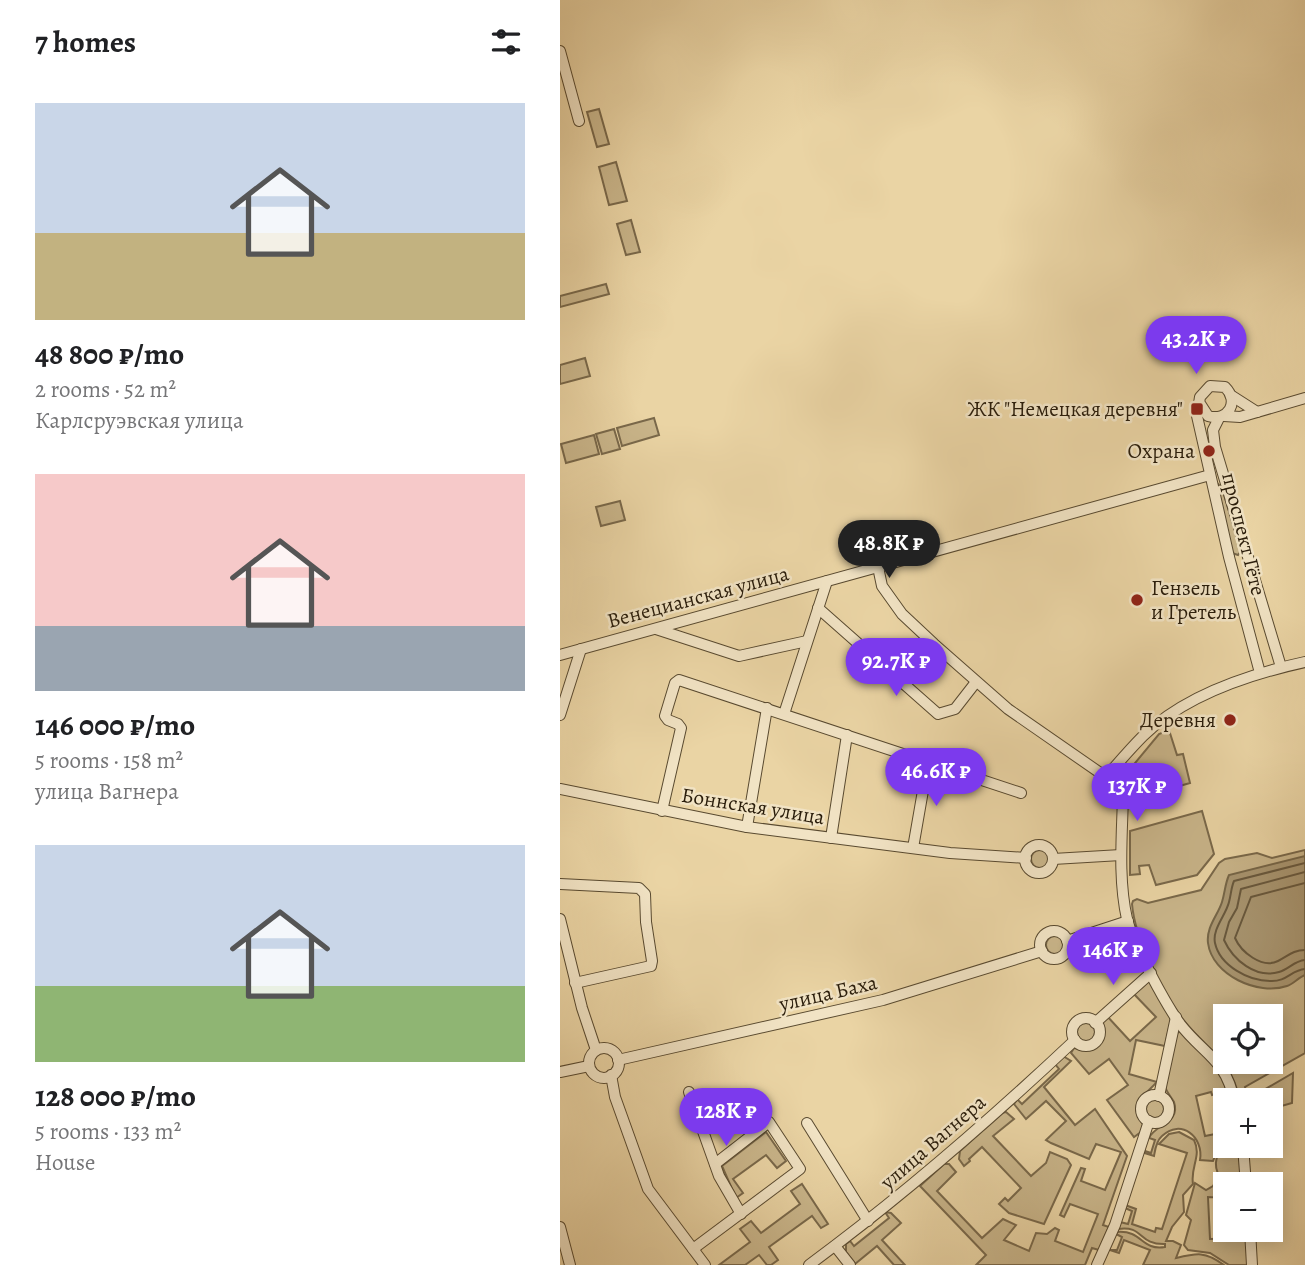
<!DOCTYPE html>
<html lang="en">
<head>
<meta charset="utf-8">
<style>
  body { margin:0; font-family:Alegreya,serif; background:#f2f2f2; color:#202124; height:100vh; display:flex; flex-direction:column; font-size:26px; white-space:nowrap }
  * { box-sizing:border-box; margin:0 }
  p { font-size:23px; color:#757577 }
  .icon { flex:none; width:38px; height:38px; fill:none; stroke:currentColor; stroke-width:2; stroke-linecap:round; stroke-linejoin:round }
  .map { position:relative; flex:1; overflow:hidden }
  .panel { display:flex; flex-direction:column; background:#fff; width:560px }
  .panel>* { flex:none }
  .tools { position:absolute; left:653px; top:1004px; display:grid; gap:14px }
  .tools a { display:grid; place-items:center; width:70px; height:70px; border-radius:0px; background:#fff; box-shadow:0 4px 18px #0003; font-size:35px }
  .price { position:absolute; translate:-50% -60px; padding:0 16px; border-radius:24px; background:#7c3aed; color:#fff; font-size:23px; line-height:46px; filter:drop-shadow(0 2px 4px #0008) }
  .price::after { content:''; position:absolute; left:50%; top:42px; width:21px; height:16px; margin-left:-10px; background:inherit; clip-path:polygon(0 0,100% 0,50% 100%) }
  .price.selected { background:#222; color:#fff }
  ul { padding:0; list-style:none }
  li { display:grid; align-content:center; gap:14px; height:371px; padding:0 35px }
  li span { display:grid; place-items:center; height:217px; border-radius:0px; color:#555 }
  li>.icon { margin-inline-start:auto }
  span .icon { width:126px; height:126px; fill:#fffc; stroke-width:1 }
  li b { font-size:30px }
  h2 { display:flex; justify-content:space-between; align-items:center; height:84px; padding:0 35px; font-size:30px }
  main { display:flex; flex:1; min-height:0 }
  .map>svg:first-child { display:block }
  .green { fill:#c9b58a; stroke:#79684a; stroke-width:2; fill-rule:evenodd }
  .water { fill:#a89570; stroke:#756547; stroke-width:2 }
  .lines { fill:none; stroke-linecap:round; stroke-linejoin:round }
  .shore { stroke:#68583d; stroke-width:2 }
  .minor-casing { stroke:#594a30; stroke-width:12 }
  .minor { stroke:#f1e3c4; stroke-width:10 }
  .poi-dot { fill:#8f2418; stroke:#f1e3c4; stroke-width:2.5 }
  .labels { text-anchor:middle; stroke-width:5; stroke-linejoin:round; paint-order:stroke }
  .poi-label { font-size:21px; fill:#291c0a; stroke:#f1e3c4; text-anchor:end }
  .street-label { font-size:21px; fill:#291c0a; stroke:#f1e3c4 }
</style>
</head>
<body>
<main>
<section class="panel">
<h2>7 homes<svg class="icon" aria-label="filters" viewBox="0 0 24 24"><path d="M4 7h16M4 17h16"/><circle cx="9" cy="7" r="2"/><circle cx="15" cy="17" r="2"/></svg></h2>
<ul>
<li><span style="background:linear-gradient(#c9d6e8 60%,#c2b280 0)"><svg class="icon" aria-label="home" viewBox="0 0 24 24"><path d="M3 11l9-7 9 7M6 9v11h12V9"/></svg></span><div><b>48 800 ₽/mo</b><p>2 rooms · 52 m²</p><p>Карлсруэвская улица</p></div></li>
<li><span style="background:linear-gradient(#f6c9c9 70%,#9aa5b1 0)"><svg class="icon" aria-label="home" viewBox="0 0 24 24"><path d="M3 11l9-7 9 7M6 9v11h12V9"/></svg></span><div><b>146 000 ₽/mo</b><p>5 rooms · 158 m²</p><p>улица Вагнера</p></div></li>
<li><span style="background:linear-gradient(#c9d6e8 65%,#8fb573 0)"><svg class="icon" aria-label="home" viewBox="0 0 24 24"><path d="M3 11l9-7 9 7M6 9v11h12V9"/></svg></span><div><b>128 000 ₽/mo</b><p>5 rooms · 133 m²</p><p>House</p></div></li>
</ul>
</section>
<div class="map">
<svg width="745" height="1265" viewBox="0 0 745 1265">
  <rect width="100%" height="100%" fill="#ead4a4"/>
  <filter id="stains"><feTurbulence type="fractalNoise" baseFrequency=".00286" numOctaves="4"/><feColorMatrix values="0 0 0 0 .2 0 0 0 0 .09 0 0 0 0 .02 0 0 0 .5 -.17"/></filter>
  <radialGradient id="worn" r=".72"><stop offset=".6" stop-color="#630" stop-opacity="0"/><stop offset="1" stop-color="#630" stop-opacity=".3"/></radialGradient>
  <!-- green -->
  <g class="green">
    <path d="M39 109 49 144 37 147 27 112Z"/>
    <path d="M56 162 67 201 49 205 39 167Z"/>
    <path d="M71 220 80 252 66 255 57 224Z"/>
    <path d="M46 284 49 294 0 307V296Z"/>
    <path d="M25 358 30 376 0 384V365Z"/>
    <path d="M94 418 99 435 62 446 57 428Z"/>
    <path d="M54 429 60 449 42 454 36 434Z"/>
    <path d="M34 435 39 454 6 463 1 444Z"/>
    <path d="M657 483 662 488 681 551 678 555 672 553Z"/>
    <path d="M60 501 65 520 41 526 36 507Z"/>
    <path d="M609 730 617 755 623 754 630 783 574 799 573 789 566 774 599 734Z"/>
    <path d="M642 811 654 854 637 875 596 885 589 865 579 866 580 874 570 875V831Z"/>
    <circle cx="480" cy="859" r="9"/>
    <path d="M745 850V1053L685 1087 688 1099 733 1073 732 1103 711 1109 710 1101H680C671 1058 650 1053 625 1022 603 994 575 940 572 904L573 901 577 899 588 903 641 890 659 863 665 859 697 853 712 858ZM665 1017H710V1062H665Z"/>
    <circle cx="495" cy="945" r="9"/>
    <path d="M589 981 611 1019 605 1046 576 1040 569 1074 597 1082 578 1101 576 1110 583 1124 581 1132 574 1137 547 1100 568 1085 549 1059 529 1074 511 1053 514 1048C539 1052 545 1045 542 1021L547 1016 570 1041 596 1017 573 993Z"/>
    <circle cx="526" cy="1032" r="9"/>
    <path d="M620 1031 659 1069 671 1101H669L667 1094 660 1096 659 1093 652 1095 651 1092 636 1096 645 1136 665 1132 653 1161 640 1160C644 1137 621 1118 602 1136 596 1141 595 1150 594 1156L584 1153 585 1151 591 1153 595 1140 589 1138C595 1124 621 1123 614 1102 611 1097 607 1092 605 1087L616 1034Z"/>
    <path d="M503 1056 511 1061 484 1087 515 1125 535 1109 567 1156 543 1225 549 1227 539 1250 532 1248 525 1265H416L426 1255 360 1186 384 1164H389L396 1172 377 1191 422 1238 443 1219 456 1225 444 1240 469 1251 476 1233 487 1234 495 1228 499 1230 495 1241 523 1252 538 1214 510 1204 504 1217 500 1215 521 1168 525 1169 521 1181 545 1190 561 1152 536 1144 529 1159 491 1143 486 1140 506 1121 486 1101 466 1119 454 1104 457 1099 462 1104 499 1069 495 1064Z"/>
    <circle cx="595" cy="1109" r="9"/>
    <path d="M446 1112 454 1119 433 1136 471 1176 486 1163 490 1152 507 1159 511 1165 484 1224 449 1213 439 1204 445 1198 448 1201 461 1188 422 1147 409 1159 410 1161 404 1166 399 1159 400 1151 441 1113Z"/>
    <path d="M206 1132 226 1161 217 1168 206 1155 173 1179 183 1193 176 1198 162 1166Z"/>
    <path d="M619 1132 634 1140C642 1156 630 1167 633 1184L623 1195 624 1212 612 1227 606 1241H613L621 1245 616 1258C637 1253 645 1251 664 1265H583L590 1250 564 1240 559 1253 550 1250H557L562 1237 556 1234 557 1232C583 1230 581 1251 605 1247V1244C578 1245 584 1225 558 1229L560 1222 568 1224 572 1211 565 1208V1205L576 1209 572 1224 595 1232 596 1228 602 1229 627 1153 599 1144 609 1134Z"/>
    <path d="M665 1137V1146H678L683 1185H665C650 1167 656 1157 665 1137Z"/>
    <path d="M656 1181H660L665 1187V1198L648 1197 650 1239 683 1238V1230H686L688 1265H669L650 1253 628 1250 624 1245 631 1220 626 1215 635 1183 646 1190 653 1186Z"/>
    <path d="M242 1184 268 1224 261 1228 252 1216 209 1247 218 1260 211 1265H207L199 1255 185 1265H159L190 1242 180 1229 191 1221 201 1233 240 1204 231 1191Z"/>
    <path d="M325 1212 331 1213 341 1223 322 1240 345 1265H334L317 1246 295 1264 286 1252V1244L290 1241 294 1246 329 1218Z"/>
  </g>
  <!-- water -->
  <path class="water" d="M745 856V975C738 978 733 984 727 986 698 996 652 975 648 943 646 927 658 915 662 902 665 892 665 884 669 875Z"/>
  <g class="lines">
    <!-- shore -->
    <g class="shore">
      <path d="M745 863 674 881C671 888 671 895 669 902 666 915 652 929 655 943 660 966 689 981 710 981 727 982 731 970 745 969"/>
      <path d="M745 872 681 889 677 908 669 922 664 940C673 960 696 979 719 972 729 969 734 961 745 960"/>
      <path d="M745 883 691 897 675 938C681 952 702 969 718 961 728 956 733 950 745 950"/>
    </g>
    <defs>
      <g id="minor">
        <path d="M0 51 19 121"/>
        <path d="M672 396 697 412"/>
        <path d="M639 402 648 416C668 422 680 402 665 387L650 386 640 397 637 416 669 557 700 673"/>
        <path d="M664 416 680 417 745 398"/>
        <path d="M659 418 653 430 655 447 721 667"/>
        <path d="M318 567 322 586 342 614 374 644 448 709 546 777"/>
        <path d="M258 608 378 714 395 709 416 682"/>
        <path d="M96 629 179 656 247 641"/>
        <path d="M0 655 650 475"/>
        <path d="M224 714 267 581"/>
        <path d="M0 715 21 649"/>
        <path d="M0 789 187 827 390 853 466 858"/>
        <path d="M102 811 121 728 118 724 108 720 105 716 115 683 119 680 461 793"/>
        <path d="M187 827 207 708"/>
        <path d="M271 838 287 735"/>
        <circle cx="479" cy="859" r="14"/>
        <path d="M353 848 368 762"/>
        <path d="M493 859 561 855"/>
        <path d="M0 884 79 888 85 894 86 922 92 961 91 966 15 983"/>
        <path d="M0 919 22 1008 36 1050"/>
        <circle cx="494" cy="945" r="14"/>
        <path d="M507 941 568 921"/>
        <circle cx="526" cy="1032" r="14"/>
        <path d="M535 1023 591 973"/>
        <circle cx="44" cy="1063" r="15"/>
        <path d="M58 1060 323 1000 482 951"/>
        <path d="M0 1072 29 1066"/>
        <path d="M51 1075 55 1097 88 1189 145 1265"/>
        <path d="M129 1092 159 1176 181 1214"/>
        <circle cx="595" cy="1109" r="14"/>
        <path d="M599 1096 616 1017"/>
        <path d="M674 1101C667 1060 643 1054 620 1024 605 1003 573 944 567 919 558 879 562 836 563 796L546 777C558 763 570 749 583 736 624 696 690 674 745 662"/>
        <path d="M247 1123 308 1221"/>
        <path d="M683 1146 686 1185"/>
        <path d="M0 1227 10 1265"/>
        <path d="M690 1230 692 1265"/>
        <path d="M275 1246 290 1265"/>
        <path d="M133 1249 240 1169 209 1122 155 1164"/>
        <path d="M249 1265C343 1196 430 1120 515 1040"/>
        <path d="M537 1265 555 1225 589 1121"/>
      </g>
    </defs>
    <!-- minor casing -->
    <use href="#minor" class="minor-casing"/>
    <!-- minor -->
    <use href="#minor" class="minor"/>
  </g>
  <!-- markers -->
  <g class="poi-dot">
    <rect x="630" y="402" width="14" height="14" rx="3.5"/>
    <circle cx="649" cy="451" r="7"/>
    <circle cx="577" cy="600" r="7"/>
    <circle cx="670" cy="720" r="7"/>
  </g>
  <g class="labels">
    <!-- poi labels -->
    <g class="poi-label">
      <text x="623" y="416">ЖК "Немецкая деревня"</text>
      <text x="635" y="458">Охрана</text>
      <text x="591" y="595" text-anchor="start">Гензель<tspan x="591" dy="24">и Гретель</tspan></text>
      <text x="656" y="727">Деревня</text>
    </g>
    <!-- street labels -->
    <g class="street-label">
      <text transform="translate(684 534) rotate(76)" y="7">проспект Гёте</text>
      <text transform="translate(138 597) rotate(-15)" y="7">Венецианская улица</text>
      <text transform="translate(193 806) rotate(9)" y="7">Боннская улица</text>
      <text transform="translate(268 993) rotate(-13)" y="7">улица Баха</text>
      <text transform="translate(373 1142) rotate(-41)" y="7">улица Вагнера</text>
    </g>
  </g>
  <rect width="100%" height="100%" filter="url(#stains)"/>
  <rect width="100%" height="100%" fill="url(#worn)"/>
</svg>
<div class="tools">
<a><svg class="icon" aria-label="locate" viewBox="0 0 24 24"><circle cx="12" cy="12" r="6"/><path d="M12 2v4M12 18v4M2 12h4M18 12h4"/></svg></a>
<a>+</a>
<a>−</a>
</div>
<b class="price" style="left:636px;top:376px">43.2K ₽</b>
<b class="price selected" style="left:329px;top:580px">48.8K ₽</b>
<b class="price" style="left:336px;top:698px">92.7K ₽</b>
<b class="price" style="left:376px;top:808px">46.6K ₽</b>
<b class="price" style="left:577px;top:823px">137K ₽</b>
<b class="price" style="left:553px;top:987px">146K ₽</b>
<b class="price" style="left:166px;top:1148px">128K ₽</b>
</div>
</main>
</body>
</html>
